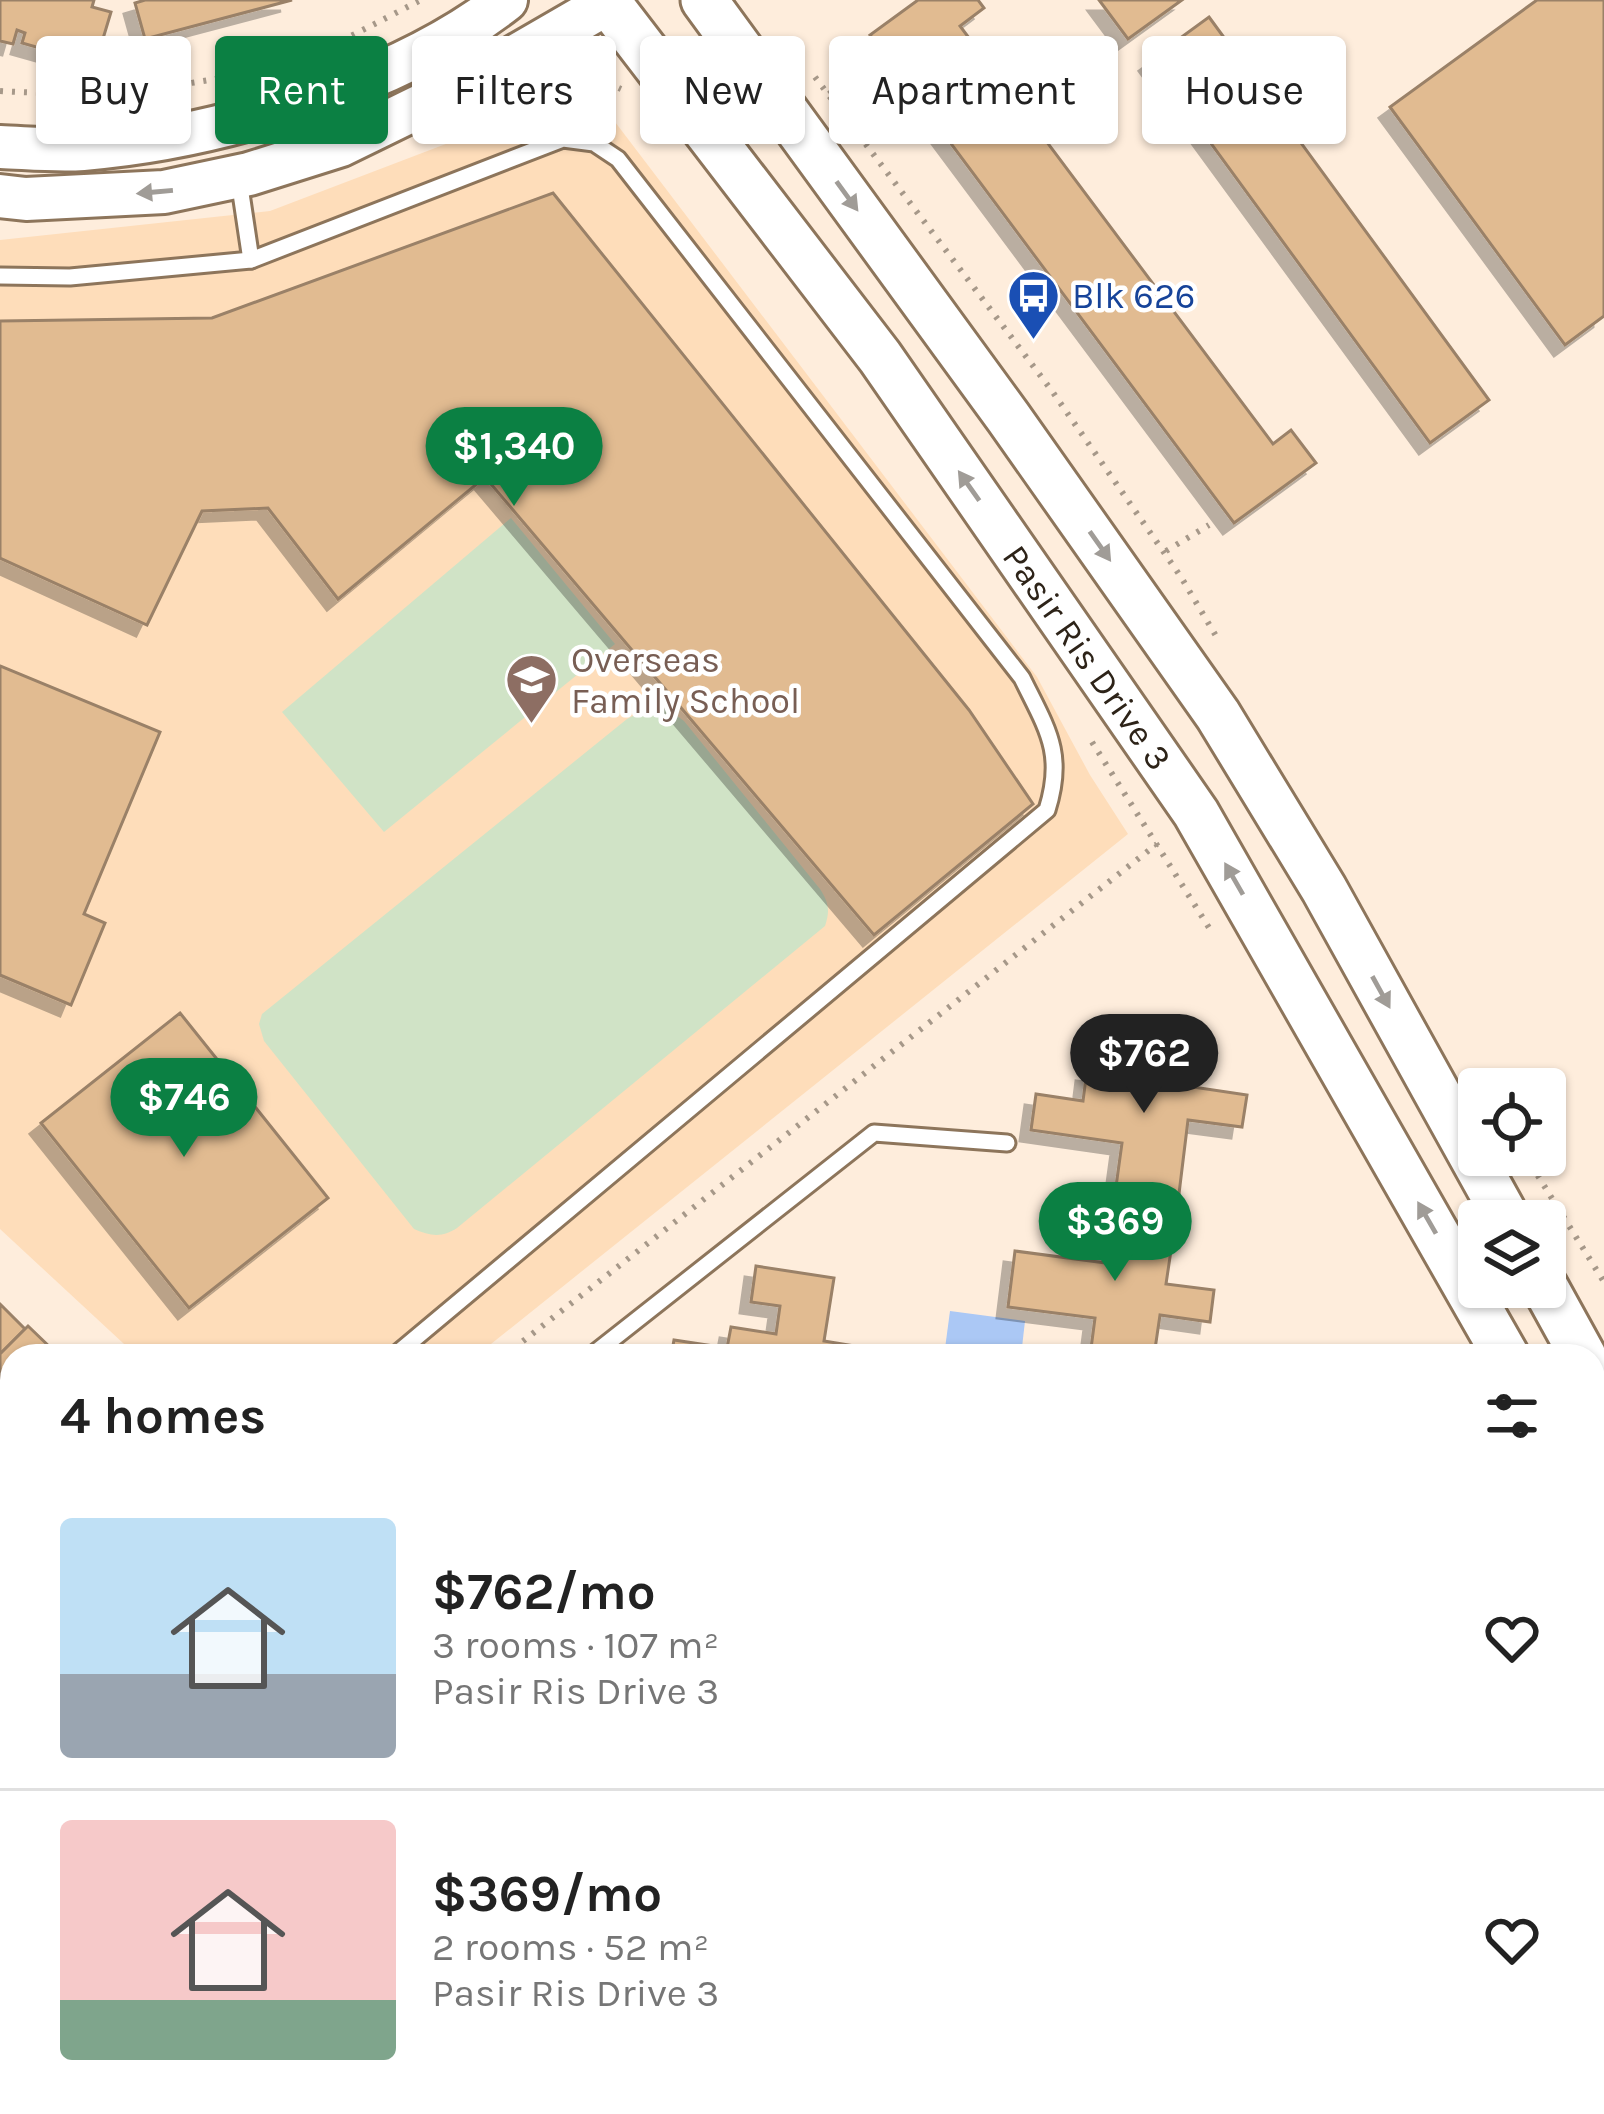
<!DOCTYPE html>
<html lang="en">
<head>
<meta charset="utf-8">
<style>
  body { margin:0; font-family:Karla,sans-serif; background:#f2f2f2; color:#222; height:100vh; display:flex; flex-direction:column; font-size:45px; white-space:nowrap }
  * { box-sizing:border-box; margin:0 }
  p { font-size:39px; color:#767676 }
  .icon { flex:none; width:66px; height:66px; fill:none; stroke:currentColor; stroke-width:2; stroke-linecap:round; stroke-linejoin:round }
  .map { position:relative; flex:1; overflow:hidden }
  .details { position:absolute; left:0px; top:1344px; width:1605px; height:771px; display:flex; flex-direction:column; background:#fff; border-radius:36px 36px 0 0; box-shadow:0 3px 9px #0004 }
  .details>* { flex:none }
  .top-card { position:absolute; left:36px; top:36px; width:1533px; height:108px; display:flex; gap:24px }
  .buttons { position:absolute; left:1458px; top:1068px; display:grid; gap:24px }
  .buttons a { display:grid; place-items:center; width:108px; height:108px; border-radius:12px; background:#fff; box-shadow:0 3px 9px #0004; font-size:60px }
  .price { position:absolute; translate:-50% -102px; padding:0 27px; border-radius:42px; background:#0b8043; color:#fff; font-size:39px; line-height:78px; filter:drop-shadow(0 3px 6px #0008) }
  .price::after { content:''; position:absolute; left:50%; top:72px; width:36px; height:27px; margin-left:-18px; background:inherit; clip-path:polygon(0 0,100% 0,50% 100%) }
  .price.current { background:#222; color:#fff }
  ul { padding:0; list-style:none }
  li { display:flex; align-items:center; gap:36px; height:300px; padding:0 60px }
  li+li { border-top:3px solid #e0e0e0 }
  li span { display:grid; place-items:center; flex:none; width:336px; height:240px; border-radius:12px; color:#555 }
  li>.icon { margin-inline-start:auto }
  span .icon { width:144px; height:144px; fill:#fffc; stroke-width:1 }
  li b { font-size:51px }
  h2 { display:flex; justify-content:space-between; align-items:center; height:144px; padding:0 60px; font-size:51px }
  .pill { padding:0 42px; border-radius:12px; background:#fff; box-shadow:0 3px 9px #0004; font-size:42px; line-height:108px }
  .pill.current { background:#0b8043; color:#fff }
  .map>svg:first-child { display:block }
  .built { fill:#feddba }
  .green { fill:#d0e3c6 }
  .water { fill:#abc8f5 }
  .building { fill:#e1bb91; stroke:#9a8167; stroke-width:3; filter:url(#shadow) }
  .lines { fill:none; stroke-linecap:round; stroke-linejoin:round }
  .lane-casing { stroke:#8d755b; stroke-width:21 }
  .street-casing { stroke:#8d755b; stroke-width:36 }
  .secondary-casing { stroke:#8d755b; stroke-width:48 }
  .primary-casing { stroke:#8d755b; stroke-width:51 }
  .path { stroke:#a69889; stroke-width:6; stroke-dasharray:3 9; stroke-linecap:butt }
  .lane { stroke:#fff; stroke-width:15 }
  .street { stroke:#fff; stroke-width:30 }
  .secondary { stroke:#fff; stroke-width:42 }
  .primary { stroke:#fff; stroke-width:45 }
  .oneway { fill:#a09c97 }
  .labels { text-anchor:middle; stroke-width:9; stroke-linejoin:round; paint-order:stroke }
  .transit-label { font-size:36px; fill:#164399; stroke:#fff; text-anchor:start }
  .street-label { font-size:36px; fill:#2d2318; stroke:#fff }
  .education-label { font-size:36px; fill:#785e54; stroke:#fff; text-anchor:start }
</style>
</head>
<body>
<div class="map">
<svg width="1604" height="2114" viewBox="0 0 1604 2114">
  <defs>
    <filter id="shadow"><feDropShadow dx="-11" dy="11" stdDeviation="0" flood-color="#0004"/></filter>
  </defs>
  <rect width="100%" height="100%" fill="#feeddc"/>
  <!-- built -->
  <path class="built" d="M590 89 1037 677 1090 775 1128 834 476 1356H137L0 1229V240L270 211Z"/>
  <!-- green -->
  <g class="green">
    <path d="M511 518 615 644 384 832 282 712Z"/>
    <path d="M653 705 669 710 684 721 820 889C829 903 830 911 825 926L457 1228C442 1238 430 1236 414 1229L264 1041 259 1024 262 1014 627 719Z"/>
    <path d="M12 1561V2103H455L465 2114H0V1565Z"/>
  </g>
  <!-- water -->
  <path class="water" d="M950 1311 1025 1321 1021 1356H944Z"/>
  <!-- building -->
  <g class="building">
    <path d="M0 0H94L92 7 111 12 102 42 94 39 89 55 77 51 75 58 22 43 25 33 17 30 13 44 0 41Z"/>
    <path d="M145 0H292L145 39 135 3Z"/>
    <path d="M918 0H978L984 8 960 26 1273 444 1291 430 1316 463 1234 523 870 35Z"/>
    <path d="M1099 0H1182L1128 39Z"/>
    <path d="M1537 0H1604V316L1565 345 1390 107Z"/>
    <path d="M1209 17 1489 400 1430 443 1150 60Z"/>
    <path d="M553 193 969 710 1033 804 874 935 485 477 338 599 268 508 202 511 147 625 0 558V321L212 318Z"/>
    <path d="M0 666 160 732 84 914 105 923 71 1005 0 975Z"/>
    <path d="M180 1013 328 1198 189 1308 41 1123Z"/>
    <path d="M1138 1030 1199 1038 1193 1087 1247 1095 1242 1127 1188 1120 1177 1210 1114 1201 1122 1143 1031 1130 1036 1094 1083 1101 1087 1070 1132 1076Z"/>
    <path d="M1114 1201 1177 1210 1166 1284 1214 1290 1210 1322 1160 1315 1154 1356H1090L1095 1318 1008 1307 1015 1251 1106 1263Z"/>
    <path d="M756 1266 834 1278 824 1341 867 1348 866 1356H671L674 1340 727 1348 731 1327 776 1334 780 1306 751 1302Z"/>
    <path d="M0 1304 25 1329 0 1354Z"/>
    <path d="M28 1326 55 1352 51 1356H12V1396L0 1409V1354Z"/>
    <path d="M12 1396V1456L5 1462 0 1457V1409Z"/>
  </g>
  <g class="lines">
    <defs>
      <g id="lane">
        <path d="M239 180 251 260"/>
        <path d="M0 276 70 277 251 260 563 139 594 143 618 159 1022 678C1047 729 1065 753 1047 810L394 1356"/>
        <path d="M591 1356 874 1133 1007 1143"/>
      </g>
      <g id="street">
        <path d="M1593 1437 1604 1426"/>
        <path d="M0 1517 12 1513"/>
        <path d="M688 2103 709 2114"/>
        <path d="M866 2114 888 2103"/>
      </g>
      <g id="secondary">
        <path d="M0 147C27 148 56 151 83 149 218 138 399 84 506 0"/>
        <path d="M0 196 26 199 164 192 249 174 341 145 478 78 613 0"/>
      </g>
      <g id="primary">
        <path d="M606 0 880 357 1196 813 1506 1356"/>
        <path d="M704 0 1008 417 1218 715 1324 889 1508 1221"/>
        <path d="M1545 1287 1583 1356"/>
        <path d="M1593 1374 1604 1394"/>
        <path d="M1593 1512 1604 1534"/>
      </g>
    </defs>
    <!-- lane casing -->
    <use href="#lane" class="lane-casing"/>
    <!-- street casing -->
    <use href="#street" class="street-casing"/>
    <!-- secondary casing -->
    <use href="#secondary" class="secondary-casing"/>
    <!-- primary casing -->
    <use href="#primary" class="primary-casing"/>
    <!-- path -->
    <g class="path">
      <path d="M588 57 594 77 621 89"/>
      <path d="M815 77 1052 391 1181 577 1216 636"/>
      <path d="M0 91C93 97 187 89 277 65 324 53 377 22 421 0"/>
      <path d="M829 94 859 70"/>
      <path d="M1166 551 1209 525"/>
      <path d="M1092 742 1213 934"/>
      <path d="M1525 1155 1604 1282"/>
      <path d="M504 1356 1157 844"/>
      <path d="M1597 1647 1604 1623"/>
      <path d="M638 2103 647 2114"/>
      <path d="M972 2114 986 2103"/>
    </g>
    <!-- lane -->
    <use href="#lane" class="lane"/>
    <!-- street -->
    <use href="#street" class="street"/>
    <!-- secondary -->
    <use href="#secondary" class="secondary"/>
    <!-- primary -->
    <use href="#primary" class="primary"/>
  </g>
  <!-- one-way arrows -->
  <defs><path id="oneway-solid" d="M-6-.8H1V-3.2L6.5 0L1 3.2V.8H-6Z" transform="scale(3)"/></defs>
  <g class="oneway">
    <use href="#oneway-solid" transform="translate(155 192) rotate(175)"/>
    <use href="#oneway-solid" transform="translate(847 196) rotate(54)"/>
    <use href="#oneway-solid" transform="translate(969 486) rotate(-125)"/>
    <use href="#oneway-solid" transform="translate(1100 546) rotate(55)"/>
    <use href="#oneway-solid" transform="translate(1234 879) rotate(-120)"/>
    <use href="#oneway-solid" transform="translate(1381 992) rotate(61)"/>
    <use href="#oneway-solid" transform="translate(1427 1218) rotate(-120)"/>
  </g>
  <!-- icons -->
  <defs>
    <symbol id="bus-pin" viewBox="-11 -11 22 30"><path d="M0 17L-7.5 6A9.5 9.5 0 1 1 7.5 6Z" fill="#1a4fb4" stroke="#fff"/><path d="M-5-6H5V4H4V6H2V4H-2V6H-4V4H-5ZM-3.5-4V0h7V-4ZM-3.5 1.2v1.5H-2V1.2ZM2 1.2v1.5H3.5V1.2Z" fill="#fff"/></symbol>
    <symbol id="school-pin" viewBox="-11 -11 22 30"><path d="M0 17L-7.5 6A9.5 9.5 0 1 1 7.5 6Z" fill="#8d6e63" stroke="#fff"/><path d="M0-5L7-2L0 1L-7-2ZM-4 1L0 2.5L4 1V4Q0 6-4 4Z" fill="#fff"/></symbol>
  </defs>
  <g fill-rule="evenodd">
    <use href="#bus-pin" x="1004" y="266" width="59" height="81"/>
    <use href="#school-pin" x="502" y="650" width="59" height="81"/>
  </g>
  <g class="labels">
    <!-- transit labels -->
    <g class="transit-label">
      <text x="1072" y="308">Blk 626</text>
    </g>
    <!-- street labels -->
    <g class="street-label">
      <text transform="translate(1088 657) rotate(55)" y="13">Pasir Ris Drive 3</text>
    </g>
    <!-- education labels -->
    <g class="education-label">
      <text x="571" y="672">Overseas<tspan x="571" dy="41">Family School</tspan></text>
    </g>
  </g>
</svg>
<div class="buttons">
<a><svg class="icon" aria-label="locate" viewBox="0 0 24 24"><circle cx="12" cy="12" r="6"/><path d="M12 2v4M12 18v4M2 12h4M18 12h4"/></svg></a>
<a><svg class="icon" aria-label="layers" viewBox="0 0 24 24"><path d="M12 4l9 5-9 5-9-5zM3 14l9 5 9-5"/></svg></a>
</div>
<b class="price" style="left:514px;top:509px">$1,340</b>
<b class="price current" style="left:1144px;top:1116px">$762</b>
<b class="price" style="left:184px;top:1160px">$746</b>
<b class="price" style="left:1115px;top:1284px">$369</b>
<div class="top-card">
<a class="pill">Buy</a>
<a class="pill current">Rent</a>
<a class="pill">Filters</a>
<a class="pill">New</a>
<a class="pill">Apartment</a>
<a class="pill">House</a>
</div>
<section class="details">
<h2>4 homes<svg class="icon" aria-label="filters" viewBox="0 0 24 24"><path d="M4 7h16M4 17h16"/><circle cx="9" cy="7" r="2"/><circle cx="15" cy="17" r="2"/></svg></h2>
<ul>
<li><span style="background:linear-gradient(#bfe0f5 65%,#9aa5b1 0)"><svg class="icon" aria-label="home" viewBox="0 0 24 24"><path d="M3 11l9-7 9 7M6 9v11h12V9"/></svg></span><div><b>$762/mo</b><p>3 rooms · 107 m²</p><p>Pasir Ris Drive 3</p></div><svg class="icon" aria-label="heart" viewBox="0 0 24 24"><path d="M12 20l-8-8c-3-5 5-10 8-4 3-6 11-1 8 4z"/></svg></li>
<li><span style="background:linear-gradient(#f6c9c9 75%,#7fa58c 0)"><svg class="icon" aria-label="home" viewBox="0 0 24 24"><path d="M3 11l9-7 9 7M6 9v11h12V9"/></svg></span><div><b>$369/mo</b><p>2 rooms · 52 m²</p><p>Pasir Ris Drive 3</p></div><svg class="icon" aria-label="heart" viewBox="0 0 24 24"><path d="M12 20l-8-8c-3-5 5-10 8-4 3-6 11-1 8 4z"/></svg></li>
</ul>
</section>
</div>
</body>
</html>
